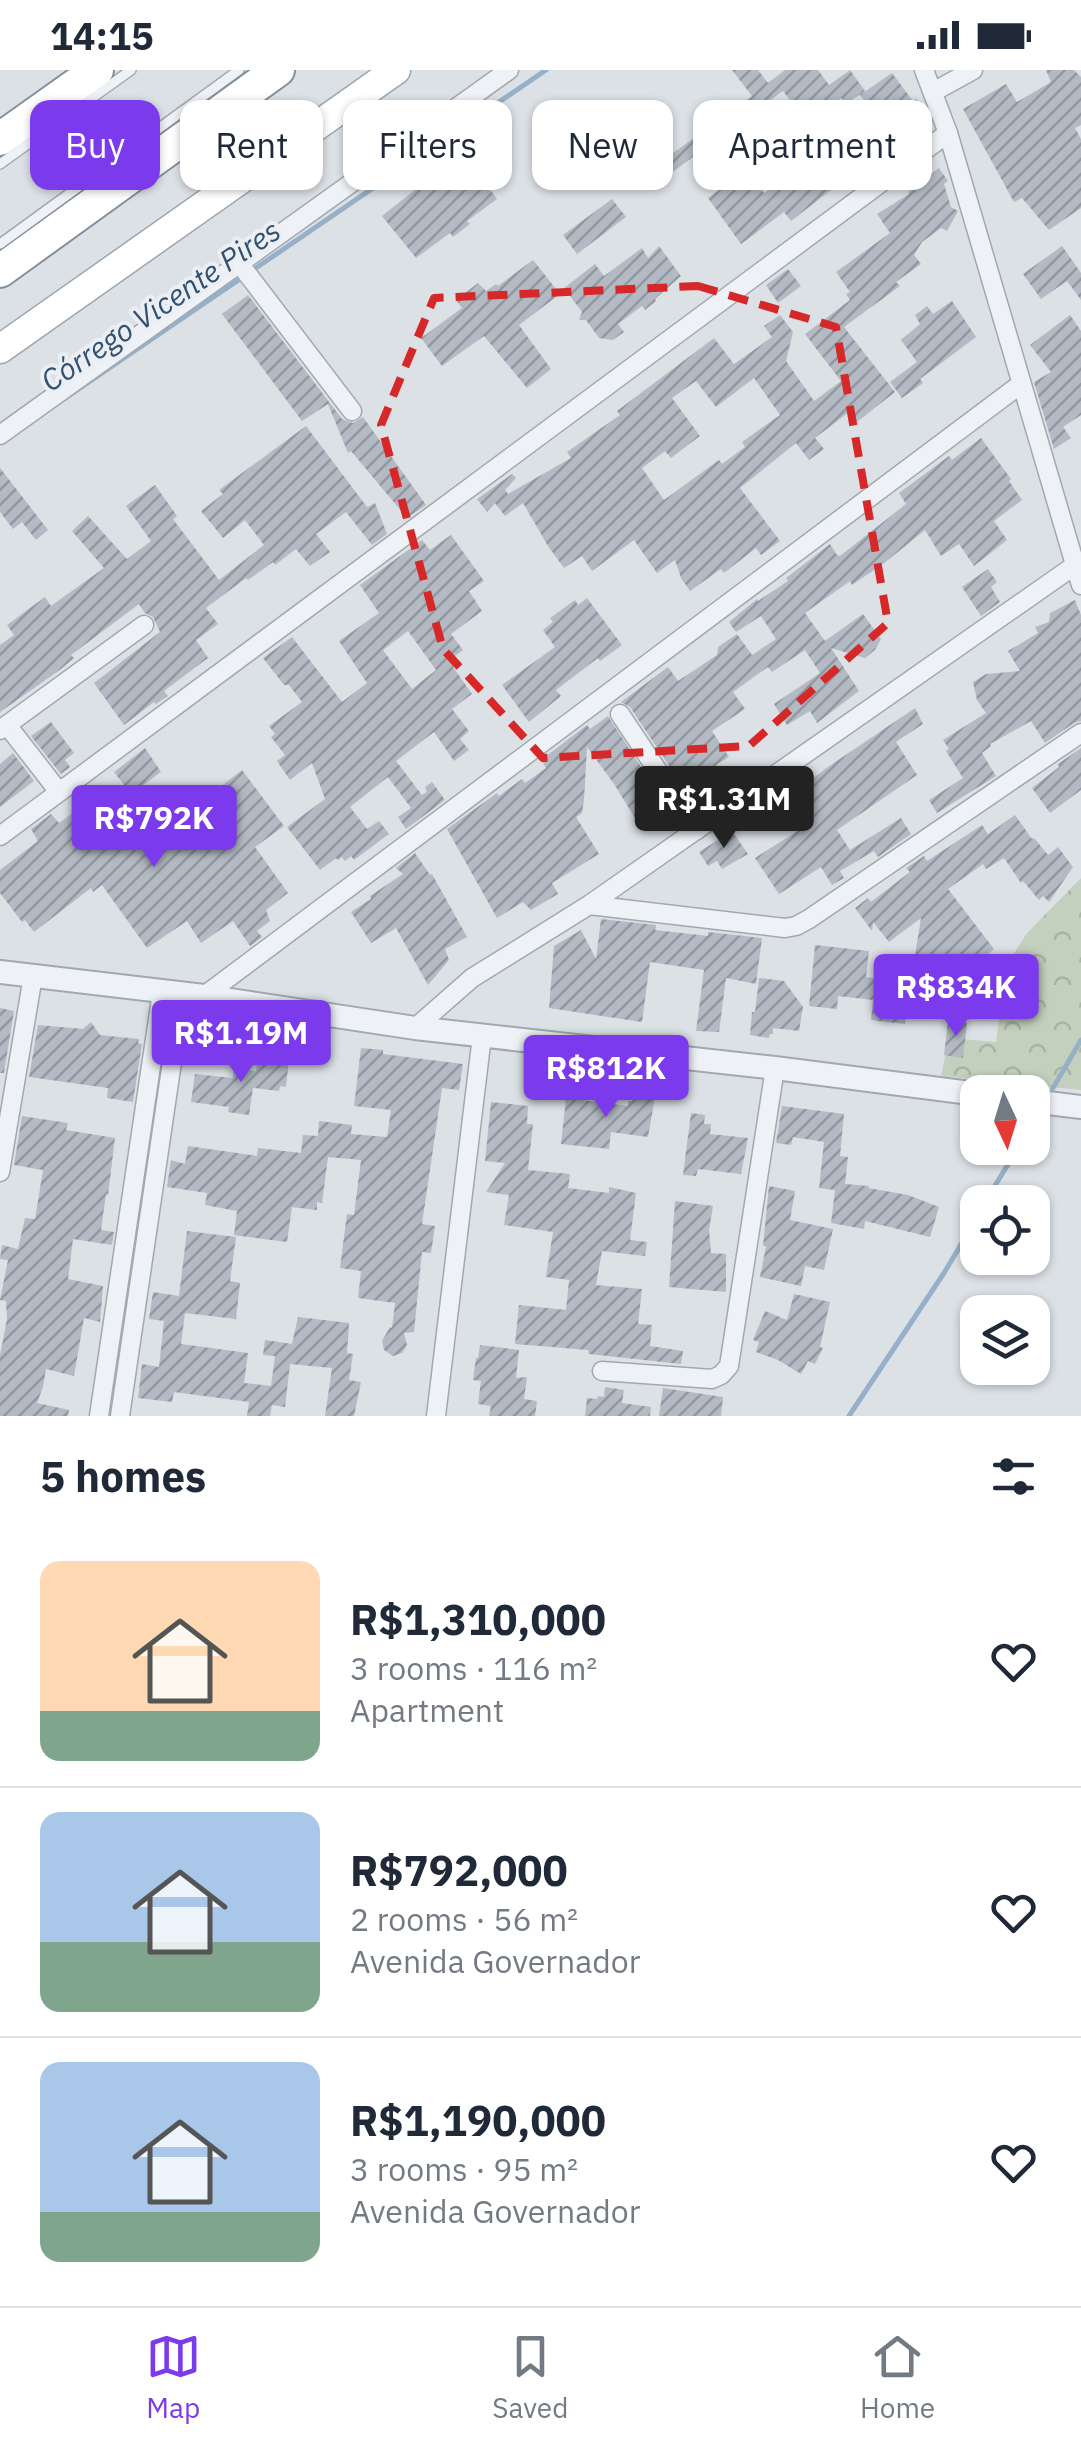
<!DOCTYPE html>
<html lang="en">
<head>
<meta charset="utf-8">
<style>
  body { margin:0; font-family:"IBM Plex Sans",sans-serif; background:#f6f6f7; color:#1f2937; height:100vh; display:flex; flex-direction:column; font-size:38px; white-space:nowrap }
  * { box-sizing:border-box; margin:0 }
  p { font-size:32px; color:#747a83 }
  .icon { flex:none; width:55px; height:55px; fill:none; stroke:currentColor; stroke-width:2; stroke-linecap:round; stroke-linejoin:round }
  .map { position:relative; height:1346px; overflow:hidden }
  .sheet { display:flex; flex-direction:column; background:#fff; flex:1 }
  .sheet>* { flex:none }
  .banner { position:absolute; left:30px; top:30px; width:1022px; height:90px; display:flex; gap:20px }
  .needle { width:65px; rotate:176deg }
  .controls { position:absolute; left:960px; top:1005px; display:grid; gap:20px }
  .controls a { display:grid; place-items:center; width:90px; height:90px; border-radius:20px; background:#fff; box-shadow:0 2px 8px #0004; font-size:50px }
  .price { position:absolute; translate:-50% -85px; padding:0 22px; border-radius:10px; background:#7c3aed; color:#fff; font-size:32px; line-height:65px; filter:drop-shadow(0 2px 5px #0008) }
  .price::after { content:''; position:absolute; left:50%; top:60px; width:30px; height:22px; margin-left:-15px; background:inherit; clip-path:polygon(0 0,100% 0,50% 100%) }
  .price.selected { background:#222; color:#fff }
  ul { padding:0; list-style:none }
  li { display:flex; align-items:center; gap:30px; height:250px; padding:0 40px }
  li+li { border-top:2px solid #e0e1e3 }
  li span { display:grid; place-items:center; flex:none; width:280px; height:200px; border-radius:20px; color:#555 }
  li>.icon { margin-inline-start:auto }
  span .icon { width:120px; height:120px; fill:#fffc; stroke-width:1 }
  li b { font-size:42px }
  h2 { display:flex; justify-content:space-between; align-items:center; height:120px; padding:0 40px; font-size:42px }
  .tag { padding:0 35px; border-radius:20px; background:#fff; box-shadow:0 2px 8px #0004; font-size:35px; line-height:90px }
  .tag.selected { background:#7c3aed; color:#fff }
  .status { display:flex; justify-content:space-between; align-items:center; height:70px; padding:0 50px; background:#fff; direction:ltr }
  .status svg { height:28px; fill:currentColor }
  .tabs { display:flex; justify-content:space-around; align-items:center; height:140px; border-top:2px solid #e0e1e3; background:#fff; font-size:28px; color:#747a83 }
  .tabs a { display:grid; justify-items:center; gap:5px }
  .tabs .selected { color:#7c3aed }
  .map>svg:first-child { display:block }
  .forest { fill:url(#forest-crowns) }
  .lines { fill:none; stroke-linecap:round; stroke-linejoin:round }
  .stream { stroke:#96b1c7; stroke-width:5 }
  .building { fill:url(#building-hatch); fill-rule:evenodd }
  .service-casing { stroke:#a2a8b0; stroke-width:12 }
  .minor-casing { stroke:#a2a8b0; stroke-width:21 }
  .tertiary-casing { stroke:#a2a8b0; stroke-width:26 }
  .primary-casing { stroke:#9ba6b2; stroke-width:31 }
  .motorway-casing { stroke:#838f9d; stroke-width:36 }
  .service { stroke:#eef1f5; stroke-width:9 }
  .minor { stroke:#eef1f5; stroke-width:18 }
  .tertiary { stroke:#eef1f5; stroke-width:22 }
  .primary { stroke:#fff; stroke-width:28 }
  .motorway { stroke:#fff; stroke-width:32 }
  .marked { fill:none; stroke:#d62828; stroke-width:8; stroke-dasharray:20 12; stroke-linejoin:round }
  .labels { text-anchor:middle; stroke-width:8; stroke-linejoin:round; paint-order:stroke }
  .water-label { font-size:30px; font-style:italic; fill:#305170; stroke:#ebeff4 }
</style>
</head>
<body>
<div class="status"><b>14:15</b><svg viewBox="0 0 49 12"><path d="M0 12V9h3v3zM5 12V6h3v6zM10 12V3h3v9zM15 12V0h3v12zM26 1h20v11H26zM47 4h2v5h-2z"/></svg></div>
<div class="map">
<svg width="1081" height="1346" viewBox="0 0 1081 1346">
  <defs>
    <pattern id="forest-crowns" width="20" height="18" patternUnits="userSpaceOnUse" patternTransform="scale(2.5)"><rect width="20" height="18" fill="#c3d0bd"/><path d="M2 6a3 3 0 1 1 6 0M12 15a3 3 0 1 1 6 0" fill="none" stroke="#a7b3a3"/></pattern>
    <pattern id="building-hatch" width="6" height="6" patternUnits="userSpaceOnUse" patternTransform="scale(2.5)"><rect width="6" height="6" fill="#b3bac3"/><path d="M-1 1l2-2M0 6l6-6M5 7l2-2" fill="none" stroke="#9198a0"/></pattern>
  </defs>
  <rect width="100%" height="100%" fill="#dce1e6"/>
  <!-- forest -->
  <path class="forest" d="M1081 808V1020L941 1006 949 968 996 972 1006 896 1027 863Z"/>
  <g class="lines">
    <!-- stream -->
    <g class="stream">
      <path d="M64 329 546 0"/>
      <path d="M1053 1018 1081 970"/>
      <path d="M1032 1052 1035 1047"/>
      <path d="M985 1132 1018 1078"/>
      <path d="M849 1346 944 1203 978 1146"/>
    </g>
  </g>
  <!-- building -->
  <g class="building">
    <path d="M732 0H758L768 13 785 0H818L829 15 850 0 865 21 846 34 841 28 817 46 826 58 811 69 800 54 805 51 783 21 748 46 775 80 754 96 726 63 671 103 662 91 752 26Z"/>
    <path d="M1046 0H1074L1081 7V55L1075 58 1081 69V138L1049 160 1022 128 1014 132 963 39 1006 14 1017 32 1051 12Z"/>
    <path d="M892 3 913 31 916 29 924 39 921 42 926 52 897 74 860 25Z"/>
    <path d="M799 68 835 117 791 151 784 142 741 174 708 128 746 100 764 123 790 105 776 86Z"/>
    <path d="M451 91 462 106 474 98 497 129 467 151 470 154 453 167 450 163 416 188 382 146Z"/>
    <path d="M939 98 948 111 944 114 951 137 958 141 947 161 941 158 922 172 914 185 921 194 896 212 900 216 844 257 895 322 857 352 849 342 815 368 824 379 809 390 796 373 740 418 780 471 761 485 756 478 724 503 721 499 690 521 681 508 675 490 657 503 634 470 592 501 582 486 564 498 548 476 523 433 505 446 495 433 487 442 477 429 512 404 516 408 505 420 508 424 571 388 567 382 620 345 617 341 714 268 734 294 772 267 764 256 780 245 793 262 786 291 814 331 841 311 805 264 850 230 846 224 850 222 836 202 890 163 877 144 909 124 908 122ZM754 308 780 345 742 372 745 377 722 394 719 390 664 430 642 398 665 381 671 388 700 366 672 328 696 311 716 337Z"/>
    <path d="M612 129 626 147 577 184 563 165Z"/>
    <path d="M659 176 681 206 655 229 656 231 645 240 642 236 618 254 624 262 613 270 599 268 586 250H579L582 242 564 218 595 194 604 206 642 178 648 188Z"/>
    <path d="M1062 176 1081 203V230L1067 211 1041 229 1023 204Z"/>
    <path d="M533 190 560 224 519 255 551 299 527 318 484 266 442 296 421 268 462 238 456 230 478 213 486 221 496 214 498 216Z"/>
    <path d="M788 199 801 216 778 233 766 215Z"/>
    <path d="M248 225 342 349 353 353 363 347 426 435 407 448 351 381 348 383 328 334 302 351 222 244Z"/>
    <path d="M952 231 976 267 920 309 923 313 902 328 890 312 917 292 901 270 920 254 915 245 927 236 933 244Z"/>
    <path d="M1070 245 1081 261V345L1063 357 1071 368 1054 379 1034 312 1051 302 1030 275Z"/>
    <path d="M306 356 367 437 375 433 387 464 372 475 346 442 316 464 330 482 310 496 296 479 275 495 273 492 248 510 246 508 206 538 218 554 196 570 208 588 164 621 168 626 156 634 154 632 124 655 94 613 160 562 153 547 145 543 139 534 71 585 74 588 61 599 0 642V575L14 565 7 555 45 527 51 536 104 498 72 461 88 446 127 489 151 471 126 436 155 415 177 446 173 449 219 510 264 475 245 450 223 468 201 441 223 424 219 420Z"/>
    <path d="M981 368 1011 409 1009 411 1022 430 994 451 1007 470 974 496 959 474 941 486 925 460 883 494 852 515 850 511 805 543 825 571 863 544 881 569 875 580 865 588 831 578 859 621 817 653 810 641 787 655 774 634 820 603 805 580 772 602 768 597 733 622 745 639 712 661 729 687 716 695 723 707 690 727 630 637 621 632 668 597 678 611 717 585 718 577 737 564 752 585 776 569 761 546 736 562 729 552 757 529 758 531 788 511 786 508 830 474 837 485 840 486 906 434 899 423 949 386 952 390Z"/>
    <path d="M0 398 48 460 36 470 22 452 13 459 0 442Z"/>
    <path d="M451 465 484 511 469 521 482 541 451 564 463 580 455 586 459 591 453 597 472 624 452 639 469 661 460 669 469 680 454 691 434 662 396 691 422 725 427 722 425 717 432 712 445 730 406 759 398 747 411 738 388 707 350 737 367 759 379 751 389 764 354 790 351 786 345 791 342 787 338 790 336 788 320 800 287 757 325 729 312 693 290 710 277 691 285 685 271 667 275 664 269 656 302 632 289 615H284L263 588 292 567 342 632 367 613 339 571 379 543 360 515 422 470 430 480ZM408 561 436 600 412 619 383 580Z"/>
    <path d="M988 499 997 512 991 517 1000 532 981 546 962 517Z"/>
    <path d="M587 528 622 575 600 591 598 588 556 620 561 626 529 652 502 615 555 577 543 560 553 552 550 548 575 530 578 535Z"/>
    <path d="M1075 530 1081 545V651L1074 653 1045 673 1031 651 990 674 991 676 982 683 996 706 937 743 929 730 963 708 946 681 949 679 943 670 986 643 977 630 973 612 986 604 1020 601 1008 581 1038 563 1035 557 1049 552 1050 543Z"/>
    <path d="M915 638 923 654 896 672 917 705 837 760 850 780 901 748 911 764 878 787 874 781 840 801 844 808 832 815 821 797 779 824 755 788 799 760 783 733 814 713 811 710 825 699Z"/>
    <path d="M608 646 671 743 644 758 637 747 635 748 614 714 587 677 584 730 582 743 576 747 599 784 552 813 558 824 531 840 523 832 497 848 447 759 497 723 499 726 522 709 525 713 546 698 541 690 587 655 590 659Z"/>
    <path d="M51 652 74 683 65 690 70 697 61 704 31 666Z"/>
    <path d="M145 678 161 702 131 724 114 702Z"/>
    <path d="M1081 678V720L1050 743 1032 718 1059 697 1058 694Z"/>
    <path d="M13 683 34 711 0 737V694Z"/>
    <path d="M242 700 284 756 255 777 288 823 266 840 270 851 257 861 262 867 250 876 233 851 201 873 187 851 147 878 102 815 93 822 91 818 34 862 25 850 22 852 0 823V800L38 771 31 759 51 744 59 753 93 728 131 778 183 740 209 776 234 756 228 749 230 747 219 733 224 730 216 720Z"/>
    <path d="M1015 745 1032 769 1034 768 1048 785 1058 777 1073 797 1049 832 1043 826 1039 830 1023 811 1021 813 1004 788 986 799 983 794 948 819 994 879 976 895 1000 898 994 944 967 941 971 911 937 908 936 913 911 910 921 848 889 872 873 852 872 861 855 838 868 828 871 832 910 802 906 798 924 786 927 791 982 755 988 764Z"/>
    <path d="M732 761 748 784 722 799 717 791 708 796 699 782Z"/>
    <path d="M415 783 430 805 432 804 467 867 445 879 449 890 428 915 396 858 371 873 351 842 371 829 370 826 403 804 396 798Z"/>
    <path d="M601 849 656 855 655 860 708 866V862L762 868 756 914 726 908 719 962 696 961 704 900 650 892 642 952 549 938 554 876 581 860 596 889Z"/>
    <path d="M815 875 869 881 866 907 914 913 910 946 906 945 905 954 871 950 873 930 838 926 837 939 809 936Z"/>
    <path d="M759 908 784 911 803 937 799 961 773 958V964H770L769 968 750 965 752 942H755Z"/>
    <path d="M0 938 14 941 4 1003H0Z"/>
    <path d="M948 951 967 953 963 988 944 985Z"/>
    <path d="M91 952 100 965 139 969 138 973 142 974 133 1032 107 1028 108 1018 29 1007 38 955 83 959Z"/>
    <path d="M361 978 383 980V984L463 994 459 1020 442 1018 422 1154 435 1156 431 1183 422 1182 414 1262 404 1263 407 1275 402 1283 393 1286 384 1280 382 1271 390 1257 392 1258 395 1233 358 1228 361 1201 340 1198 347 1144 354 1145 361 1090 328 1087 322 1133 317 1132V1140L292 1137 287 1172 234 1165 237 1141 205 1135 207 1123 167 1117 171 1090 185 1094 188 1076 257 1086 258 1078 301 1083 303 1065 318 1066 319 1051 352 1055 351 1064 387 1067 391 1040 354 1036Z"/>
    <path d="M260 984 289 989 286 1017 280 1016 279 1021 253 1018 249 1045 228 1042 229 1037 191 1032 195 1004 233 1008 234 998 256 1001 258 985Z"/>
    <path d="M634 1019 656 1021 648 1067 611 1062 609 1079 561 1074 566 1028 628 1036V1031H632Z"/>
    <path d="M491 1032 528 1036 527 1054H533L528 1100 570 1104 568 1118 609 1123V1117L636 1123 630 1170 647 1172 645 1186 602 1181 596 1215 642 1219 638 1254 652 1255 650 1276 683 1281 681 1294 589 1284 588 1280 515 1274 519 1235 566 1240 569 1210 546 1207 553 1162 504 1155 509 1125 486 1122 505 1093 485 1091Z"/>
    <path d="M782 1036 844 1044 840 1086 848 1087 845 1114 869 1116 868 1118 908 1125 939 1137 930 1167 865 1151 864 1159 831 1153 835 1120 819 1118 824 1072 793 1067 791 1075 776 1073Z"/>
    <path d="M691 1043 705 1045 704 1054H711L710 1064 748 1068 741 1104 698 1099 696 1106 683 1105Z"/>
    <path d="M22 1046 68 1053 66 1060 115 1068 108 1125 106 1124 101 1160 114 1162 112 1175 73 1169 68 1209 103 1216 100 1252 84 1248 74 1306 46 1299 43 1317 37 1333 69 1340 68 1346H0V1285L7 1249 6 1231 0 1230 8 1190 0 1189 2 1175 18 1179 25 1148 35 1149 43 1100 14 1095Z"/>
    <path d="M769 1116 795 1121 790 1150 833 1159 824 1200 805 1196 801 1216 760 1207 766 1176H763Z"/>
    <path d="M675 1131 713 1136 709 1160 711 1183 726 1184V1222L669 1217Z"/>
    <path d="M187 1161 236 1167 230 1211 240 1213 236 1249 185 1243 181 1274 248 1283 244 1313 271 1316 275 1286 263 1285 265 1270 292 1274 298 1247 349 1253 347 1283 353 1284 349 1310 361 1312 354 1346H325L332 1298 290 1294 285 1337 272 1335 270 1346H247L249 1332 174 1322 172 1332 138 1328 142 1294 159 1297 164 1251 149 1249 153 1222 179 1226Z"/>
    <path d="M794 1224 830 1232 820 1277 823 1278 815 1294 808 1291 801 1304 778 1290 756 1282 759 1272 753 1270 765 1241 787 1250Z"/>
    <path d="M480 1275 519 1280 516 1308 527 1307 524 1329 537 1331 535 1346H489L491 1336 478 1334 481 1311 473 1310 476 1288H478Z"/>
    <path d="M605 1317 624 1320 622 1333 651 1337 650 1346H585L587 1328 597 1329 598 1326 604 1327Z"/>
    <path d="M663 1318 723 1327 721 1346H659Z"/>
  </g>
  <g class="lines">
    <defs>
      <g id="service">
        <path d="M0 94 131 0"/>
        <path d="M0 174 239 0"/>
      </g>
      <g id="minor">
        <path d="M924 0 948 63 1081 515"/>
        <path d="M933 22 973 0"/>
        <path d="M239 193 352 341"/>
        <path d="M0 365 509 0"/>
        <path d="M620 644 697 760"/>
        <path d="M7 655 59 722"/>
        <path d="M0 660 144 555"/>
        <path d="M0 766 948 63"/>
        <path d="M589 835 785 858 796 856 809 849 1081 663"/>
        <path d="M204 926 1021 314"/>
        <path d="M415 958 472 908 589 835 1081 491"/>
        <path d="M0 1102 33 906"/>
        <path d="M602 1301 712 1309 721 1305 729 1296 775 998"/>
        <path d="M99 1346 162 922"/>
        <path d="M120 1346 182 924"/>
        <path d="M436 1346 482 966"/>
      </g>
      <g id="tertiary">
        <path d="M0 902 204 926 415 958 775 998 978 1024"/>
        <path d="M1032 1031 1081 1037"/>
      </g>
      <path id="primary" d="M0 279 396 0"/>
      <g id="motorway">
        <path d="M0 69 97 0"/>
        <path d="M0 201 278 0"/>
      </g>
    </defs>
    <!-- service casing -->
    <use href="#service" class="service-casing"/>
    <!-- minor casing -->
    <use href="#minor" class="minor-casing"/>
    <!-- tertiary casing -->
    <use href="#tertiary" class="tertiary-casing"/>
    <!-- primary casing -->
    <use href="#primary" class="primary-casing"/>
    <!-- motorway casing -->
    <use href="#motorway" class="motorway-casing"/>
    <!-- service -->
    <use href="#service" class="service"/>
    <!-- minor -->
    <use href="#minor" class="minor"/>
    <!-- tertiary -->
    <use href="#tertiary" class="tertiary"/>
    <!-- primary -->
    <use href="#primary" class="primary"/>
    <!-- motorway -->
    <use href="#motorway" class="motorway"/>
  </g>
  <!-- marked area -->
  <path class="marked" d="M698 216 836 257 888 553 749 676 543 688 443 579 381 355 434 228Z"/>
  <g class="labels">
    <!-- water labels -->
    <g class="water-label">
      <text transform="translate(161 236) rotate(-34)" y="10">Córrego Vicente Pires</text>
    </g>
  </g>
</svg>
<div class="controls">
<a><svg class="needle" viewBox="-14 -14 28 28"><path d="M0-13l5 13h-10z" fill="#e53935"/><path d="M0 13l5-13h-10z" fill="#747a83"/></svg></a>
<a><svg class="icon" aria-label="locate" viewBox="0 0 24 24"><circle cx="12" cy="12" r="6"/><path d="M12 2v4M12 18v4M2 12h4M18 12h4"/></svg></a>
<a><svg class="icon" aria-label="layers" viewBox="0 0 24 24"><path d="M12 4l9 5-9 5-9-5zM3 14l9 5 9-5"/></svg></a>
</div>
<b class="price selected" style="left:724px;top:781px">R$1.31M</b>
<b class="price" style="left:154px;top:800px">R$792K</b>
<b class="price" style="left:956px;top:969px">R$834K</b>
<b class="price" style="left:241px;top:1015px">R$1.19M</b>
<b class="price" style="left:606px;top:1050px">R$812K</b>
<div class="banner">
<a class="tag selected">Buy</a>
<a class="tag">Rent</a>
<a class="tag">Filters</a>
<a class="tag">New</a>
<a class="tag">Apartment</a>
</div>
</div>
<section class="sheet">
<h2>5 homes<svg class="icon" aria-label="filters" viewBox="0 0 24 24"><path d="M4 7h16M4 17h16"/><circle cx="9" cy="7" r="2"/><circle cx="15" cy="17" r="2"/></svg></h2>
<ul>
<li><span style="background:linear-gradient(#ffd9b3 75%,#7fa58c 0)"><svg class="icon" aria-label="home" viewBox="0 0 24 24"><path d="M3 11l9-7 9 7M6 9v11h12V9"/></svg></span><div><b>R$1,310,000</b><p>3 rooms · 116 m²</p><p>Apartment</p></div><svg class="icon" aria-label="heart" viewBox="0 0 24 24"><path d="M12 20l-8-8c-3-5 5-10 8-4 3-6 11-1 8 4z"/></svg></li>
<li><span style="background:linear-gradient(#a9c7e8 65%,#7fa58c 0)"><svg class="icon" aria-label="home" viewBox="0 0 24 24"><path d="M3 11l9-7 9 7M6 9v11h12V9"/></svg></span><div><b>R$792,000</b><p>2 rooms · 56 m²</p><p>Avenida Governador</p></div><svg class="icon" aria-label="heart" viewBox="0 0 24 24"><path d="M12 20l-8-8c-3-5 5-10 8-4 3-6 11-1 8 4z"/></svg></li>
<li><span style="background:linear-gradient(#a9c7e8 75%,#7fa58c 0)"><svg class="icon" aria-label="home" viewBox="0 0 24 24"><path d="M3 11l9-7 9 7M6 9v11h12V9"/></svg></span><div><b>R$1,190,000</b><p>3 rooms · 95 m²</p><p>Avenida Governador</p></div><svg class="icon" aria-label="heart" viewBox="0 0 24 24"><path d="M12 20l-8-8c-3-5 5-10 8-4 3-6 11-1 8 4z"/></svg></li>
</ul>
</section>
<nav class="tabs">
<a class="selected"><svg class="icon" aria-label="map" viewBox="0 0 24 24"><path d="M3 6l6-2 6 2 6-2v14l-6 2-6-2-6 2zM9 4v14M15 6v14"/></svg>Map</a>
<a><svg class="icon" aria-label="saved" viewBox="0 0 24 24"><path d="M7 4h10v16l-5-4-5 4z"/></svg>Saved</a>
<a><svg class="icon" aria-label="home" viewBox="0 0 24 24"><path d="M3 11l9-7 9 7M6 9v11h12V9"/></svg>Home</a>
</nav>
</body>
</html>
